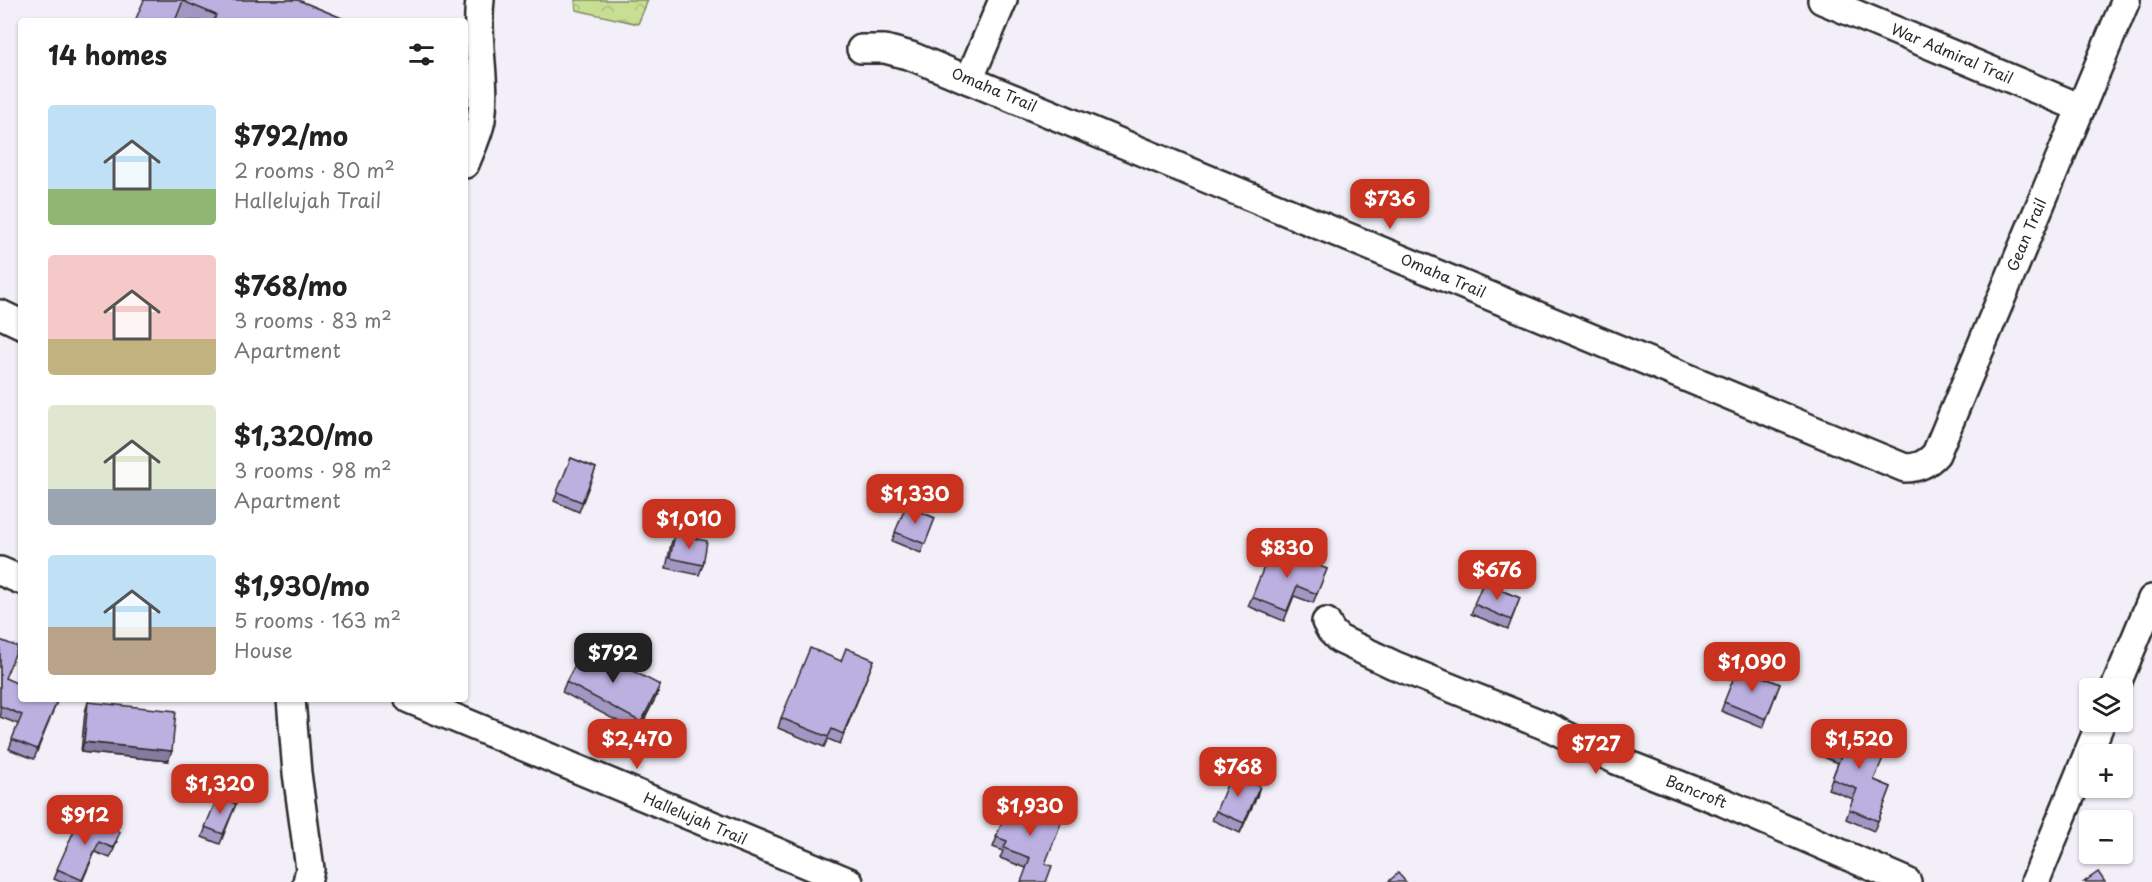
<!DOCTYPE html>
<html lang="en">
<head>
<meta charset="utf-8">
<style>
  body { margin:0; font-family:"Playpen Sans",sans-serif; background:#f2f2f2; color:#222; height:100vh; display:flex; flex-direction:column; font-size:22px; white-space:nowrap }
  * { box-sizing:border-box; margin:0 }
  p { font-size:20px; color:#767676 }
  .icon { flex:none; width:33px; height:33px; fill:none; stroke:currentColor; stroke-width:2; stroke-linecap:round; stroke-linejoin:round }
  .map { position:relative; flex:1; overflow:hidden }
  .panel { position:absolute; left:18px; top:18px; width:450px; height:684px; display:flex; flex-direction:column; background:#fff; border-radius:6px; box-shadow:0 2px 4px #0004 }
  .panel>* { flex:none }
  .fabs { position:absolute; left:2079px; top:678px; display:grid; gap:12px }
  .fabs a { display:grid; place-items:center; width:54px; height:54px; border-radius:6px; background:#fff; box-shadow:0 2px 4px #0004; font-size:30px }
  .price { position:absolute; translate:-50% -51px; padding:0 14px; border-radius:12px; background:#c8321e; color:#fff; font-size:20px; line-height:39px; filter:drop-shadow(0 2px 3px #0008) }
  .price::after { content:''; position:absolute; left:50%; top:36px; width:18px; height:14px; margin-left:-9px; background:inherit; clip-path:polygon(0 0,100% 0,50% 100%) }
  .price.selected { background:#222; color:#fff }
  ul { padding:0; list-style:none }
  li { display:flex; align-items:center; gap:18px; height:150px; padding:0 30px }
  li span { display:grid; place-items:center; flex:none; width:168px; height:120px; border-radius:6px; color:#555 }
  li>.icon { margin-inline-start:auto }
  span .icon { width:72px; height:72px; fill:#fffc; stroke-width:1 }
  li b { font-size:26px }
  h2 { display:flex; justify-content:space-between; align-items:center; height:72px; padding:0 30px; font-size:26px }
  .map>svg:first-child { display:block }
  .forest { fill:url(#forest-crowns); stroke:#79845f; stroke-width:1.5 }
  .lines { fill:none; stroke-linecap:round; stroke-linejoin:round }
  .minor-casing { stroke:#2b2b2b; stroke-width:32 }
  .minor { stroke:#fff; stroke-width:27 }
  .wall { fill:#a297c2; stroke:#2b2b2b; stroke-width:1.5 }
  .shaded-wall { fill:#847b9e; stroke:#2b2b2b; stroke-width:1.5 }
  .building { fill:#bcb0e1; stroke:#2b2b2b; stroke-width:1.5 }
  .labels { text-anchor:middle; stroke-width:6; stroke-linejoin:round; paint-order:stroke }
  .street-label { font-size:15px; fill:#2b2b2b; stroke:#fff }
</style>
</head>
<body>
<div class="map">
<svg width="2152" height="882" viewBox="0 0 2152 882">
  <defs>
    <pattern id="forest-crowns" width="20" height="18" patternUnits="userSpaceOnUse" patternTransform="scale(1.5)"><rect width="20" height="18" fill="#c7de93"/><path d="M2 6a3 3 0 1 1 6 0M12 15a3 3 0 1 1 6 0" fill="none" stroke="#abbf7f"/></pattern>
  </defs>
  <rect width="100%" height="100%" fill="#f2eff9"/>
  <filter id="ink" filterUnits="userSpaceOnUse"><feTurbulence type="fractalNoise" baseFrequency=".0167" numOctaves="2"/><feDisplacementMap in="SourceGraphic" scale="12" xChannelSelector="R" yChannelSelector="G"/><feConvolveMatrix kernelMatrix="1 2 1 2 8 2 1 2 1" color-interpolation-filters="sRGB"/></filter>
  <g filter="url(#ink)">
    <!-- forest -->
    <path class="forest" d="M575 0H648L638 24 576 10Z"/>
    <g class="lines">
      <defs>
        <g id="minor">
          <path d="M1822 0 2081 108"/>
          <path d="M861 49H885L911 56 1905 468C1918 468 1927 464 1936 454L2126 0"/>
          <path d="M969 80 1003 0"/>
          <path d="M465 164C471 149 478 135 481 120 487 81 475 40 480 0"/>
          <path d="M0 314 21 324"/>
          <path d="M0 571 21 580"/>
          <path d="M1326 622 1331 631 1339 639 1394 665 1551 728 1616 760 1723 802 1907 882"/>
          <path d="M2115 688 2152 599"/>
          <path d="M291 699 297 773 310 869 307 882"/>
          <path d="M409 699 849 882"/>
          <path d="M2035 882 2101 722"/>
        </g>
      </defs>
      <!-- minor casing -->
      <use href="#minor" class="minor-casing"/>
      <!-- minor -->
      <use href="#minor" class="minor"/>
    </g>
    <!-- wall -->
    <g class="wall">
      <path d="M144 0H298L349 21H178Z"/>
      <path d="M571 458 596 468 579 512 554 501Z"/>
      <path d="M906 506 935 518 921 553 892 541Z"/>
      <path d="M675 534 703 565 699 575 666 568 671 544Z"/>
      <path d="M1327 569 1313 603 1294 596 1284 621 1248 606 1252 597Z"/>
      <path d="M1483 583 1520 598 1508 629 1471 614Z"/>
      <path d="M0 640 5 679 58 699 34 759 9 749 18 724 0 717Z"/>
      <path d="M874 660 840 744 828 739 824 747 778 728 781 718 841 661Z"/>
      <path d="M1738 667 1780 684 1763 728 1721 711Z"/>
      <path d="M566 682 660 685 657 695 638 732 562 692Z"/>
      <path d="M88 702 168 761 81 752 85 712Z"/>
      <path d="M1827 724 1874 780 1891 787 1874 831 1846 819 1853 799 1828 789 1838 763 1816 754Z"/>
      <path d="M218 796 236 804 220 844 202 837Z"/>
      <path d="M1257 796 1240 833 1212 820 1216 811Z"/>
      <path d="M1012 798 1063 818 1026 868 1000 858 1003 851 993 847Z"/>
      <path d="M81 815 117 842 110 858 95 852 82 882H61L54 879Z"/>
    </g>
    <!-- shaded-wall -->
    <g class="shaded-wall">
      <path d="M660 685 657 695 638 732 641 722Z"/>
      <path d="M84 742 172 751 168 761 81 752Z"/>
      <path d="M1260 786 1257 796 1240 833 1244 823Z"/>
    </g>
    <!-- building -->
    <g class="building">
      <path d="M144 0H298L349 21H214L216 15 183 1 175 21H135Z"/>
      <path d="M571 458 596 468 582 502 557 492Z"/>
      <path d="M906 506 935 518 925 544 895 532Z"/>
      <path d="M675 534 707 541 703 565 670 558Z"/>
      <path d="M1272 547 1327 569 1317 594 1297 586 1287 611 1252 597Z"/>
      <path d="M1483 583 1520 598 1511 620 1474 604Z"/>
      <path d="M0 640 18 647 5 678 21 685V699H58L37 749 12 739 22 715 0 706Z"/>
      <path d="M585 646 660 685 641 722 566 682Z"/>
      <path d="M810 648 841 661 846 648 874 660 843 734 832 729 828 737 781 718Z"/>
      <path d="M1738 667 1780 684 1766 719 1724 702Z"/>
      <path d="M88 702 176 711 172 751 84 742Z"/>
      <path d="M1827 724 1887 748 1874 780 1891 787 1878 821 1849 809 1857 789 1832 779 1842 753 1819 744Z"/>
      <path d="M1232 773 1260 786 1244 823 1216 811Z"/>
      <path d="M218 796 236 804 223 834 205 827Z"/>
      <path d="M1012 798 1063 818 1045 864 1052 866 1046 882H1021L1030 858 1004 848 1007 841 996 837Z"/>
      <path d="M81 815 120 832 113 848 99 842 82 880 57 869Z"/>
      <path d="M2098 872 2105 882H2084Z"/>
      <path d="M1398 873 1406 882H1388Z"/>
    </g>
  </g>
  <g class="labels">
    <!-- street labels -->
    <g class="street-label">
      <text transform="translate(1952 54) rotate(23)" y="5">War Admiral Trail</text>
      <text transform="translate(994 90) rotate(23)" y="5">Omaha Trail</text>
      <text transform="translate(2027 235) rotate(-67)" y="5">Gean Trail</text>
      <text transform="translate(1443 276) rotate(23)" y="5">Omaha Trail</text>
      <text transform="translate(1696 792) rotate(22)" y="5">Bancroft</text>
      <text transform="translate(695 819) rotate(23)" y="5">Hallelujah Trail</text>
    </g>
  </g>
</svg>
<div class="fabs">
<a><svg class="icon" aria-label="layers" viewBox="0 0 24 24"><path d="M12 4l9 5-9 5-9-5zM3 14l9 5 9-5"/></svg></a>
<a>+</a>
<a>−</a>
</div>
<b class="price" style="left:1390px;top:230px">$736</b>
<b class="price" style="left:915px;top:525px">$1,330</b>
<b class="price" style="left:689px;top:550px">$1,010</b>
<b class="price" style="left:1287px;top:579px">$830</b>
<b class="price" style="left:1497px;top:601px">$676</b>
<b class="price selected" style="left:613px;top:684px">$792</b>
<b class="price" style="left:1752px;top:693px">$1,090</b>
<b class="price" style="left:637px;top:770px">$2,470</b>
<b class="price" style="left:1859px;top:770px">$1,520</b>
<b class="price" style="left:1596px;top:775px">$727</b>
<b class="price" style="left:1238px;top:798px">$768</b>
<b class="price" style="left:220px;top:815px">$1,320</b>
<b class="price" style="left:1030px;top:837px">$1,930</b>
<b class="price" style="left:85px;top:846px">$912</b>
<section class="panel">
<h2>14 homes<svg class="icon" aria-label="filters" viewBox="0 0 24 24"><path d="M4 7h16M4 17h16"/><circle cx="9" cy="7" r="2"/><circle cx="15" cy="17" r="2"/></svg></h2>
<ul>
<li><span style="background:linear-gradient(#bfe0f5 70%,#8fb573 0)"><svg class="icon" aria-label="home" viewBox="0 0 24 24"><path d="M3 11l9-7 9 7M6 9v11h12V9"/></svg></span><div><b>$792/mo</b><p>2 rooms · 80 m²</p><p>Hallelujah Trail</p></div></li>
<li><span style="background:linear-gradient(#f6c9c9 70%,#c2b280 0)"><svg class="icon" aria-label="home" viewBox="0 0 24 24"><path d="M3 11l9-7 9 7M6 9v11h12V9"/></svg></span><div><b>$768/mo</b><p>3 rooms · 83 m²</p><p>Apartment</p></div></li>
<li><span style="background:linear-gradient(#dfe7d0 70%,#9aa5b1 0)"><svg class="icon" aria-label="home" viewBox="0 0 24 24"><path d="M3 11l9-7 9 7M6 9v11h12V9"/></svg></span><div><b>$1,320/mo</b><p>3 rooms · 98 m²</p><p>Apartment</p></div></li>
<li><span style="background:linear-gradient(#bfe0f5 60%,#b9a48a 0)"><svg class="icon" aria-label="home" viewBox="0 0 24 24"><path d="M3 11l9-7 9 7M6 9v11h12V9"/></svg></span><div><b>$1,930/mo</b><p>5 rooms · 163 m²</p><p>House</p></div></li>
</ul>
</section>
</div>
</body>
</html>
